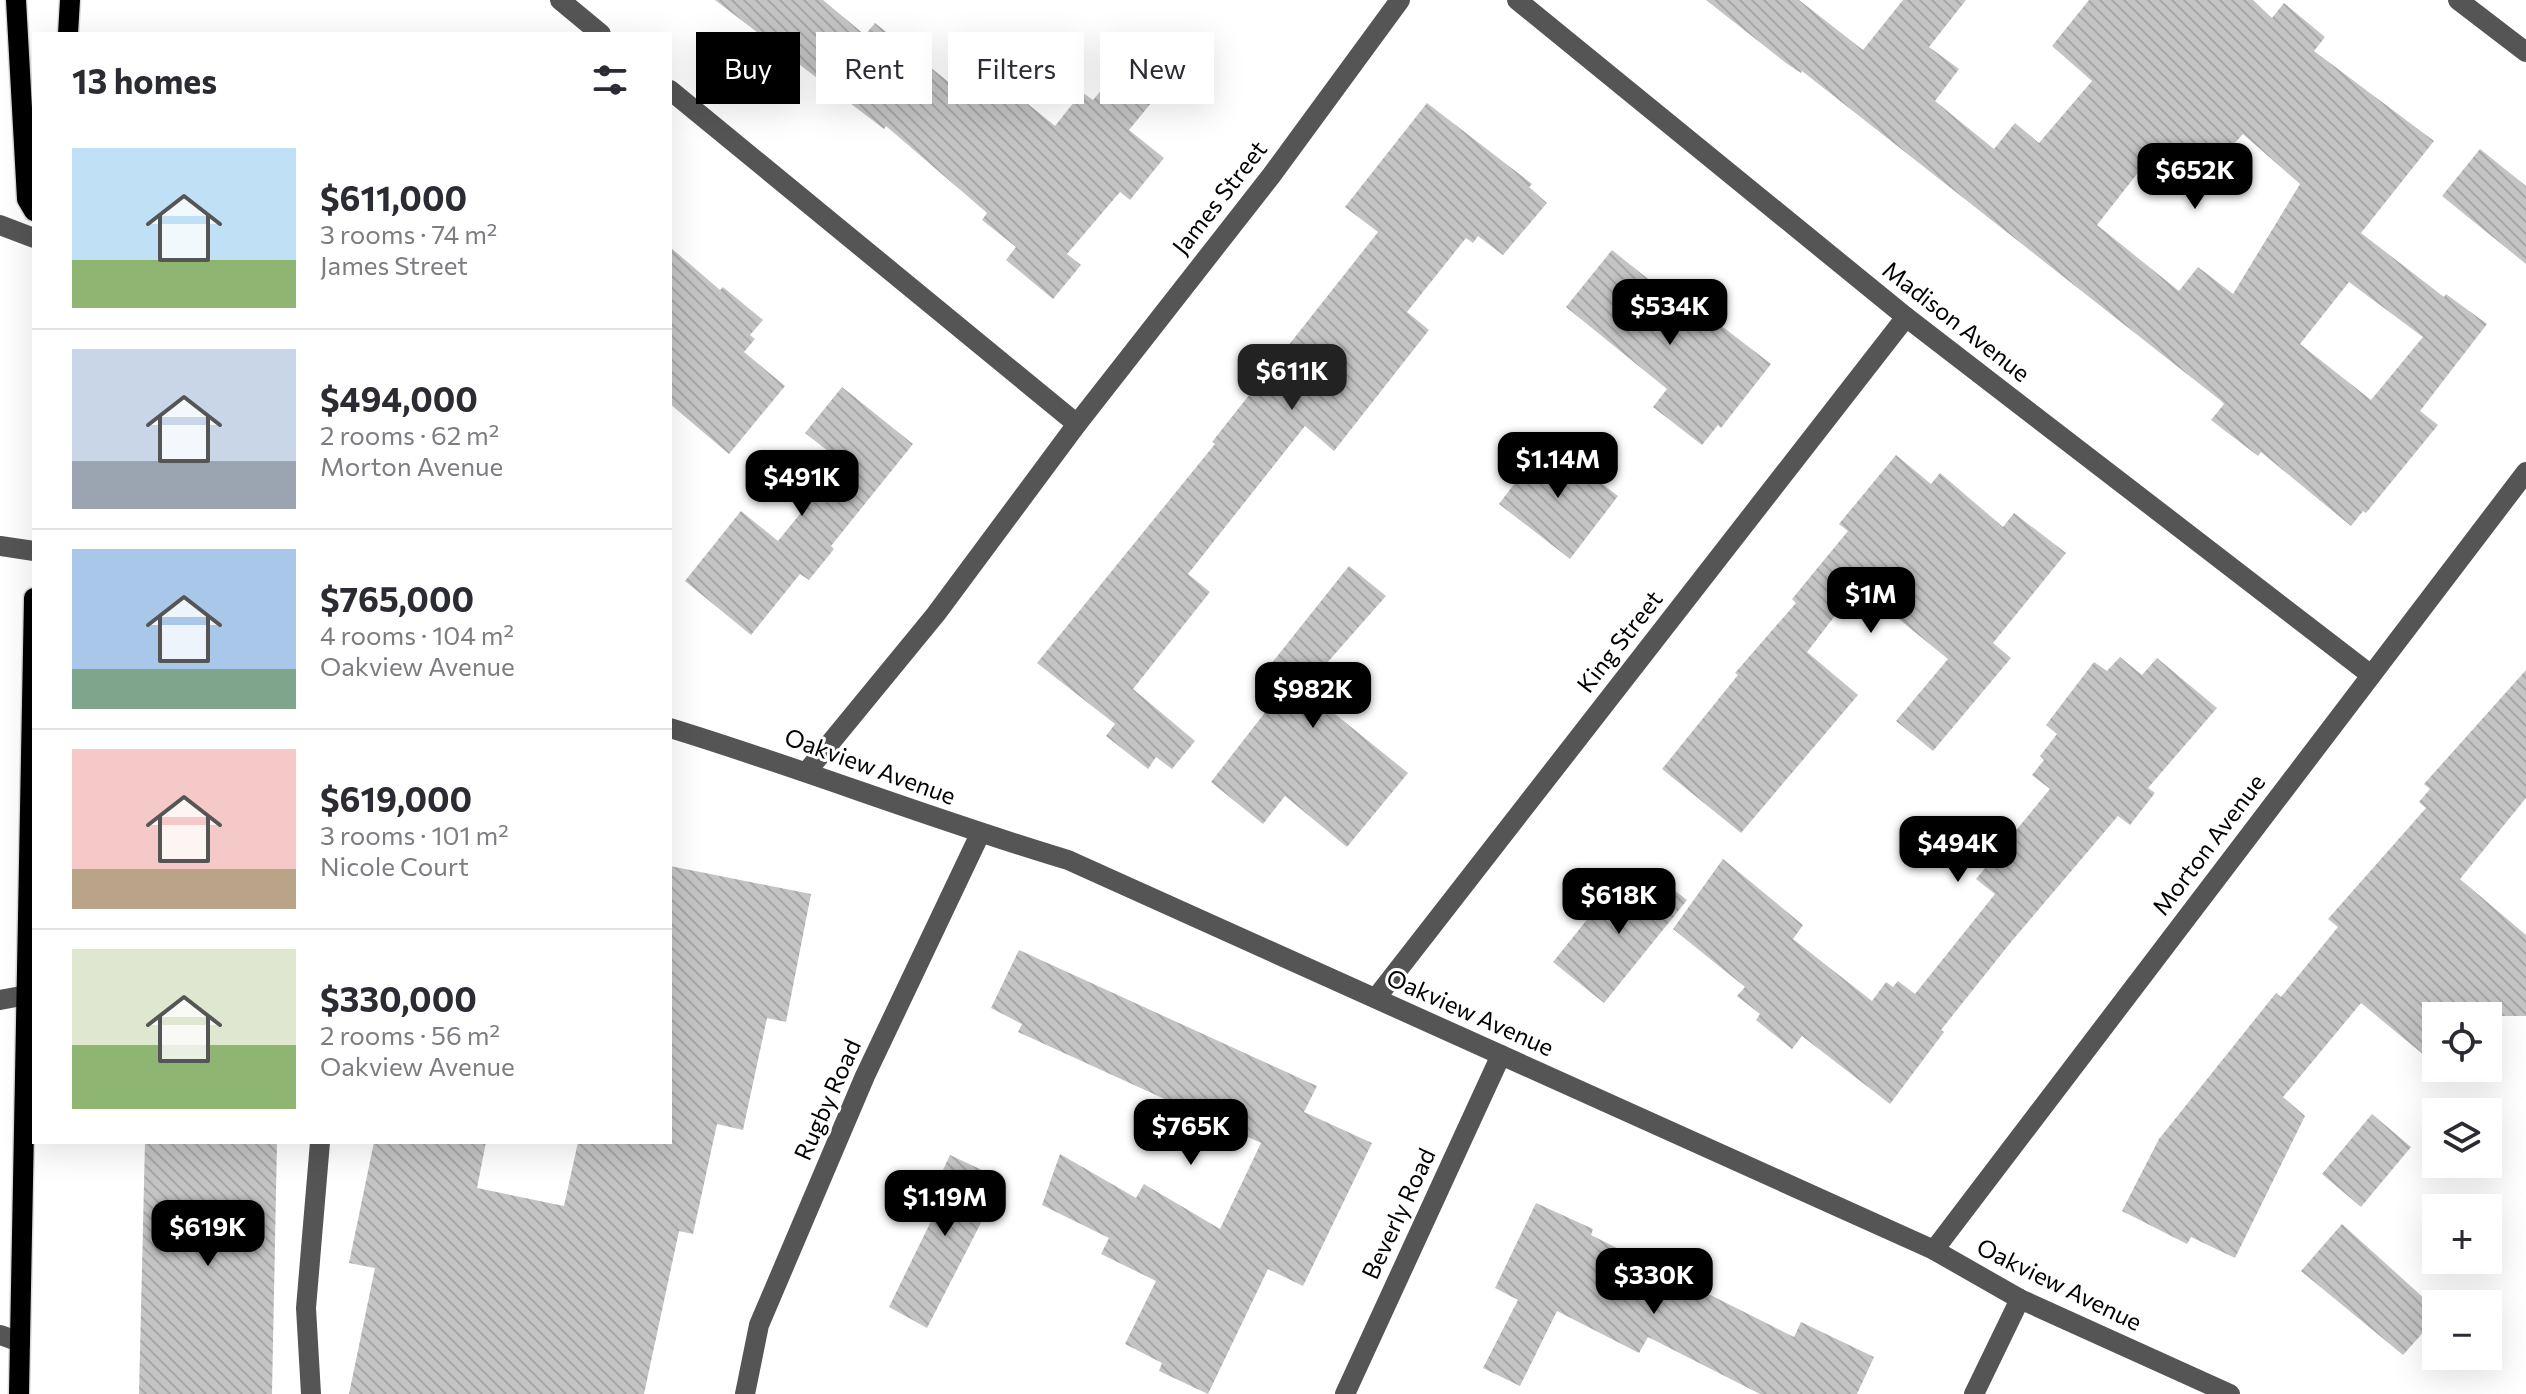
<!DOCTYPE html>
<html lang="en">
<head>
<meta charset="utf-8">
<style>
  body { margin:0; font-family:Commissioner,sans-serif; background:#f2f2f3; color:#2b2b33; height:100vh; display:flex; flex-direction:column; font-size:30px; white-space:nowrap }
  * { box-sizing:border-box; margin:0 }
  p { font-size:26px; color:#7c7c81 }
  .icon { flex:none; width:44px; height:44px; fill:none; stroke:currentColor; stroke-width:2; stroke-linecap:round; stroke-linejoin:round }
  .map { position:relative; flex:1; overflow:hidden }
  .sheet { position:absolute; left:32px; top:32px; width:640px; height:1112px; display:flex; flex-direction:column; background:#fff; border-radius:0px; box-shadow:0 8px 32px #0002 }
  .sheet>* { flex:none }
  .banner { position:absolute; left:696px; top:32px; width:760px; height:72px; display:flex; gap:16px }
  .controls { position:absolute; left:2422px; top:1002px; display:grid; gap:16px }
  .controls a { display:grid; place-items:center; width:80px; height:80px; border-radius:0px; background:#fff; box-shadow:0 8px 32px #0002; font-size:40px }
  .price { position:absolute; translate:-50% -68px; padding:0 18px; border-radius:16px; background:#000; color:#fff; font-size:26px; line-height:52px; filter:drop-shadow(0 2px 4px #0008) }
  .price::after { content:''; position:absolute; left:50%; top:48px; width:24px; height:18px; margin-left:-12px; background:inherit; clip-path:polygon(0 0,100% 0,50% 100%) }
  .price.on { background:#222; color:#fff }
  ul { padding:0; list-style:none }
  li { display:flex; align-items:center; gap:24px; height:200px; padding:0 40px }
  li+li { border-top:2px solid #e1e1e2 }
  li span { display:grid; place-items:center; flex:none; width:224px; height:160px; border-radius:0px; color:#555 }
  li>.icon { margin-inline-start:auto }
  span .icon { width:96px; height:96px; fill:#fffc; stroke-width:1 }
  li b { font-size:34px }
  h2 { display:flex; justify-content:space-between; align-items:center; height:96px; padding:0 40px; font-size:34px }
  .chip { padding:0 28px; border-radius:0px; background:#fff; box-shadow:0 8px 32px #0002; font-size:28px; line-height:72px }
  .chip.on { background:#000; color:#fff }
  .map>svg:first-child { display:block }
  .building { fill:url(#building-back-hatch); fill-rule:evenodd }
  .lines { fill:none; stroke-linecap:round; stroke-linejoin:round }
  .major-casing { stroke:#dbdbdb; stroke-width:23 }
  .minor { stroke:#555; stroke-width:20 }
  .major { stroke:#000; stroke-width:20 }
  .labels { text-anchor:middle; stroke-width:6; stroke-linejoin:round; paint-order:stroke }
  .street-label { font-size:24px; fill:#000; stroke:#fff }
</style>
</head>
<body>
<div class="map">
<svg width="2526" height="1394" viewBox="0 0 2526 1394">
  <defs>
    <pattern id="building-back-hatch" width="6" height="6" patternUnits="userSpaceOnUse" patternTransform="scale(2)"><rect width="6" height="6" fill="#c4c4c4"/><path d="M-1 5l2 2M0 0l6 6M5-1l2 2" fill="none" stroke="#a7a7a7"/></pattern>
  </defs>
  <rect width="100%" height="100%" fill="#fff"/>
  <!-- building -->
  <g class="building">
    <path d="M715 0H823L865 35 875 23 966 96 986 70 1055 126 1082 92 1093 100 1148 35 1183 64 1129 130 1164 158 1130 200 1120 192 1067 254 1081 265 1053 299 1006 260 1016 247 982 220 987 213 886 126 884 129Z"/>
    <path d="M1706 0H1799L1863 50 1903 0H1966L1929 47 1959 69 1935 101 1994 149 2015 123 2039 143 2092 81 2052 46 2089 0H2253L2272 18 2284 3 2325 37 2314 51 2434 141 2361 233 2444 297 2446 294 2487 324 2420 411 2438 425 2366 513 2363 511 2351 526 2261 452 2258 456 2211 420 2224 404 2220 400 1802 71 1801 73 1786 63ZM2243 134 2300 184 2233 294 2198 267 2179 291 2097 225 2151 156 2188 193ZM2349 282 2423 337 2371 400 2300 344Z"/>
    <path d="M1427 103 1532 184 1529 187 1547 203 1503 255 1478 236 1473 243 1466 238 1407 312 1429 330 1334 451 1305 426 1188 574 1210 592 1133 689 1195 741 1172 769 1156 757 1148 769 1106 736 1115 724 1037 663 1215 444 1212 442 1378 232 1345 207Z"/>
    <path d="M2480 149 2526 186V264L2442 196Z"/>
    <path d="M670 247 720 290 723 287 763 320 750 335 755 339 744 352 785 386 729 454 670 404Z"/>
    <path d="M1612 250 1713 331 1719 324 1771 364 1721 428 1718 425 1702 445 1653 407 1667 389 1566 307Z"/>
    <path d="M842 387 913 444 831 546 834 549 809 580 800 574 751 635 685 581 741 511 778 541 842 462 805 433Z"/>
    <path d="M1547 441 1618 496 1570 559 1499 504Z"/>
    <path d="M1896 455 1931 484 1940 473 2003 527 2014 513 2066 553 1993 643 2011 658 1933 751 1896 721 1948 659 1858 586 1807 652 1858 695 1741 833 1662 769 1738 675 1735 673 1796 603 1792 599 1848 531 1839 524Z"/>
    <path d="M1349 566 1386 596 1304 689 1408 773 1347 847 1285 796 1263 824 1211 782 1274 701 1255 684Z"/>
    <path d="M2120 657 2142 675 2157 658 2217 708 2148 788 2155 793 2130 825 2118 816 2011 942 1941 1030 1944 1032 1890 1104 1802 1036 1792 1049 1756 1020 1760 1014 1737 996 1745 987 1673 929 1723 859 1803 925 1793 939 1872 1001 1886 982 1893 987 1898 981 1915 994 1995 894 1976 879 2050 789 2032 775 2044 760 2040 756 2057 734 2046 725 2094 662 2107 671Z"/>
    <path d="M2526 670V798L2460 879 2526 935V1016H2436V1065L2361 1003 2283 1097 2305 1116 2235 1258 2191 1237 2187 1244 2122 1211 2159 1139 2276 993 2281 997 2338 927 2328 919 2426 808 2419 802 2430 789 2424 784Z"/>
    <path d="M670 866 811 894 786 1022 767 1018 743 1130 717 1124 693 1234 679 1231 644 1394H349L375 1268 349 1263 374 1142H486L477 1188 564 1206 578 1142H670Z"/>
    <path d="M1647 869 1687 900 1604 1003 1553 962 1606 896 1618 906Z"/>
    <path d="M1019 950 1317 1086 1304 1112 1372 1143 1303 1286 1268 1269 1208 1394 1159 1371 1162 1363 1125 1344 1156 1281 1101 1254 1109 1238 1042 1205 1060 1154 1136 1198 1144 1184 1220 1229 1261 1143 1018 1032 1022 1024 991 1008Z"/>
    <path d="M2372 1114 2411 1147 2361 1207 2322 1174Z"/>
    <path d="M145 1142H277L272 1394H139Z"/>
    <path d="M950 1155 1003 1180 927 1328 889 1307 935 1213 925 1208Z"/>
    <path d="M1536 1203 1593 1229 1591 1235 1794 1337 1801 1322 1874 1357 1857 1394H1760L1648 1337 1639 1353 1557 1311 1520 1386 1483 1368 1518 1300 1495 1288Z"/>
    <path d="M2342 1224 2436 1309V1318L2403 1355 2301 1271Z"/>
  </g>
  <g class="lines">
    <defs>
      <g id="major">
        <path d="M16 0 27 199 34 211"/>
        <path d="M68 34 70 0"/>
        <path d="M19 1394 34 598"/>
      </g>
    </defs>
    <!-- major casing -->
    <use href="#major" class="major-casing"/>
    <!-- minor -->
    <g class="minor">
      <path d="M560 0 601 34"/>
      <path d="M1517 0 1906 317 2371 675"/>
      <path d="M2458 0 2526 52"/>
      <path d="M670 90 1077 424"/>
      <path d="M0 225 34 238"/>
      <path d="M0 546 34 551"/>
      <path d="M670 728C804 769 934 820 1068 860L1934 1250 2020 1299 2230 1394"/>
      <path d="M808 770 936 614 1077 424 1271 176 1400 0"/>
      <path d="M1376 998 1906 317"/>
      <path d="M0 1000 27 995"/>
      <path d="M1934 1250 2526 472"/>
      <path d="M0 1335 20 1342"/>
      <path d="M311 1394 306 1308 320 1142"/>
      <path d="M745 1394 759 1325 865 1076 980 834"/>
      <path d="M1345 1394 1501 1055"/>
      <path d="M1974 1394 2020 1299"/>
    </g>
    <!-- major -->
    <use href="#major" class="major"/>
  </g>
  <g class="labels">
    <!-- street labels -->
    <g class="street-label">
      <text transform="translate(1220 198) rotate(-52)" y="8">James Street</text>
      <text transform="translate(1956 322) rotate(38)" y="8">Madison Avenue</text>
      <text transform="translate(1620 642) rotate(-52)" y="8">King Street</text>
      <text transform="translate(870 767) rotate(20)" y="8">Oakview Avenue</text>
      <text transform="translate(2209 845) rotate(-53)" y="8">Morton Avenue</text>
      <text transform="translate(1470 1013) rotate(24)" y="8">Oakview Avenue</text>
      <text transform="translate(828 1100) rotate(-66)" y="8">Rugby Road</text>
      <text transform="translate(1399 1214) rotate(-65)" y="8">Beverly Road</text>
      <text transform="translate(2059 1285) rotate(26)" y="8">Oakview Avenue</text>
    </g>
  </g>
</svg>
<div class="controls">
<a><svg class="icon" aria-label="locate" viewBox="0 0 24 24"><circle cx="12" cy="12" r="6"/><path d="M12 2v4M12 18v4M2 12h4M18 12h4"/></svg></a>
<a><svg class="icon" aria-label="layers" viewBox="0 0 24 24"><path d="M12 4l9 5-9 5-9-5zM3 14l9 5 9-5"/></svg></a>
<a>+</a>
<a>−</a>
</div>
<b class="price" style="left:2195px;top:211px">$652K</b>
<b class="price" style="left:1670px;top:347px">$534K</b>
<b class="price on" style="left:1292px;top:412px">$611K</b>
<b class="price" style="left:1558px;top:500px">$1.14M</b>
<b class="price" style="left:802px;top:518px">$491K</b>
<b class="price" style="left:1871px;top:635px">$1M</b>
<b class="price" style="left:1313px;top:730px">$982K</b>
<b class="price" style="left:1958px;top:884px">$494K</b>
<b class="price" style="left:1619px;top:936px">$618K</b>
<b class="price" style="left:1191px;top:1167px">$765K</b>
<b class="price" style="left:945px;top:1238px">$1.19M</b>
<b class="price" style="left:208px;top:1268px">$619K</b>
<b class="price" style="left:1654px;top:1316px">$330K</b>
<div class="banner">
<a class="chip on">Buy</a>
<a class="chip">Rent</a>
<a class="chip">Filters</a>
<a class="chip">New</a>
</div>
<section class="sheet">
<h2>13 homes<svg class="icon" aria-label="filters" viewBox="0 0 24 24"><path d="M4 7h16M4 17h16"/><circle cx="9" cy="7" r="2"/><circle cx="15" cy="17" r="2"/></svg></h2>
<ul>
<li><span style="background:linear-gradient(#bfe0f5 70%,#8fb573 0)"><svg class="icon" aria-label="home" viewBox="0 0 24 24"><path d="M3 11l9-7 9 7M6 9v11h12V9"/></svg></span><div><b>$611,000</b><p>3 rooms · 74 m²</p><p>James Street</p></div></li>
<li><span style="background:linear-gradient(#c9d6e8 70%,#9aa5b1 0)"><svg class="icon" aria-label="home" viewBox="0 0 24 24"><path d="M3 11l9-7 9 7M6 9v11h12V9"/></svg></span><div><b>$494,000</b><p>2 rooms · 62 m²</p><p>Morton Avenue</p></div></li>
<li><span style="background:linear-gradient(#a9c7e8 75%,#7fa58c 0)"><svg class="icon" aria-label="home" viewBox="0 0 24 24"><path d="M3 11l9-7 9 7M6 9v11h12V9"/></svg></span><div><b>$765,000</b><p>4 rooms · 104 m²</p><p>Oakview Avenue</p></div></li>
<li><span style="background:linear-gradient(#f6c9c9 75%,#b9a48a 0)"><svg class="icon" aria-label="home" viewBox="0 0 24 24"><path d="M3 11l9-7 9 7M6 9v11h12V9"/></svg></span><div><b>$619,000</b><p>3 rooms · 101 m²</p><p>Nicole Court</p></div></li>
<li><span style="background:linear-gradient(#dfe7d0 60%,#8fb573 0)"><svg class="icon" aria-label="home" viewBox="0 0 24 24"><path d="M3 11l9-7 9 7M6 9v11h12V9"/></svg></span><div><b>$330,000</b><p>2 rooms · 56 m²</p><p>Oakview Avenue</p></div></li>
</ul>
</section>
</div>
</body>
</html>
